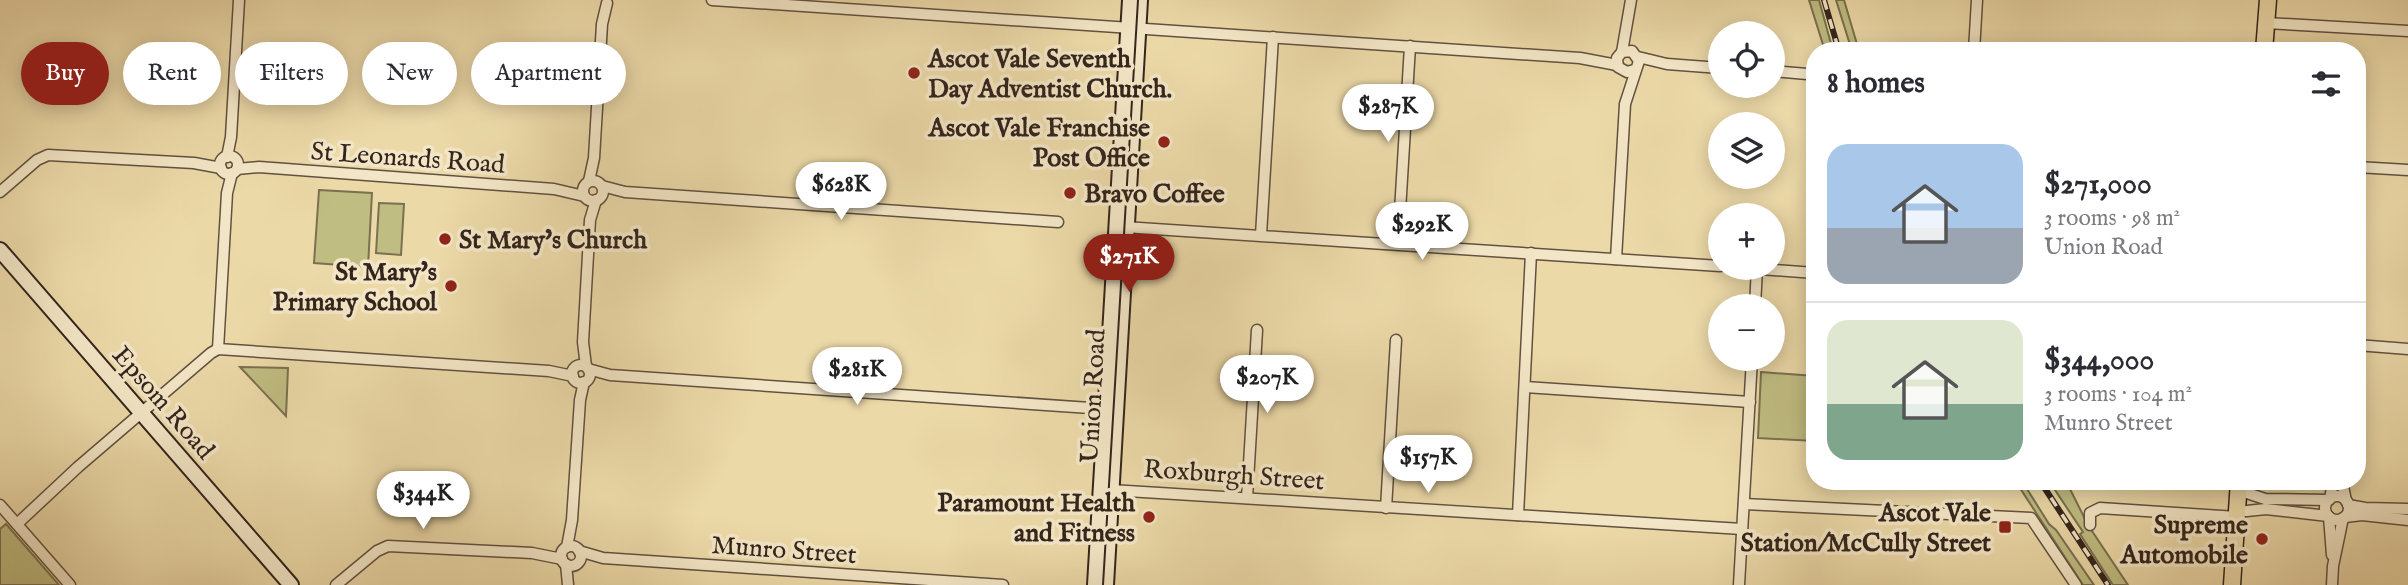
<!DOCTYPE html>
<html lang="en">
<head>
<meta charset="utf-8">
<style>
  body { margin:0; font-family:"IM FELL English",serif; background:#f7f7f7; color:#2b2b33; height:100vh; display:flex; flex-direction:column; font-size:26px; white-space:nowrap }
  * { box-sizing:border-box; margin:0 }
  p { font-size:23px; color:#7c7c81 }
  .icon { flex:none; width:38px; height:38px; fill:none; stroke:currentColor; stroke-width:2; stroke-linecap:round; stroke-linejoin:round }
  .map { position:relative; flex:1; overflow:hidden }
  .sheet { position:absolute; left:1806px; top:42px; width:560px; height:448px; display:flex; flex-direction:column; background:#fff; border-radius:28px; box-shadow:0 4px 18px #0003 }
  .sheet>* { flex:none }
  .guide { position:absolute; left:21px; top:42px; width:665px; height:63px; display:flex; gap:14px }
  .buttons { position:absolute; left:1708px; top:21px; display:grid; gap:14px }
  .buttons a { display:grid; place-items:center; width:77px; height:77px; border-radius:50%; background:#fff; box-shadow:0 4px 18px #0003; font-size:35px }
  .price { position:absolute; translate:-50% -60px; padding:0 16px; border-radius:24px; background:#fff; color:#222; font-size:23px; line-height:46px; filter:drop-shadow(0 2px 4px #0008) }
  .price::after { content:''; position:absolute; left:50%; top:42px; width:21px; height:16px; margin-left:-10px; background:inherit; clip-path:polygon(0 0,100% 0,50% 100%) }
  .price.selected { background:#8f2418; color:#fff }
  ul { padding:0; list-style:none }
  li { display:flex; align-items:center; gap:21px; height:175px; padding:0 21px }
  li+li { border-top:2px solid #e1e1e2 }
  li span { display:grid; place-items:center; flex:none; width:196px; height:140px; border-radius:21px; color:#555 }
  li>.icon { margin-inline-start:auto }
  span .icon { width:84px; height:84px; fill:#fffc; stroke-width:1 }
  li b { font-size:30px }
  h2 { display:flex; justify-content:space-between; align-items:center; height:84px; padding:0 21px; font-size:30px }
  .tag { padding:0 24px; border-radius:32px; background:#fff; box-shadow:0 4px 18px #0003; font-size:24px; line-height:63px }
  .tag.selected { background:#8f2418; color:#fff }
  .map>svg:first-child { display:block }
  .green { fill:#c0bd82; stroke:#7a7150; stroke-width:2 }
  .lines { fill:none; stroke-linecap:round; stroke-linejoin:round }
  .street-casing { stroke:#615240; stroke-width:13 }
  .secondary-casing { stroke:#33251d; stroke-width:18 }
  .primary-casing { stroke:#33251d; stroke-width:19 }
  .street { stroke:#f3e6c6; stroke-width:10 }
  .secondary { stroke:#f3e6c6; stroke-width:14 }
  .primary { stroke:#ecd9a8; stroke-width:16 }
  .tram { stroke:#33251d; stroke-width:2 }
  .rail-casing { stroke:#33251d; stroke-width:6 }
  .rail { stroke:#f3e6c6; stroke-width:3.5; stroke-dasharray:10; stroke-linecap:butt }
  .poi-dot { fill:#8f2418; stroke:#f3e6c6; stroke-width:2.5 }
  .labels { text-anchor:middle; stroke-width:7; stroke-linejoin:round; paint-order:stroke }
  .poi-label { font-size:26px; font-weight:bold; fill:#33251d; stroke:#f3e6c6; text-anchor:end }
  .street-label { font-size:26px; fill:#33251d; stroke:#f3e6c6 }
</style>
</head>
<body>
<div class="map">
<svg width="2408" height="585" viewBox="0 0 2408 585">
  <rect width="100%" height="100%" fill="#ecd9a8"/>
  <filter id="stains"><feTurbulence type="fractalNoise" baseFrequency=".00286" numOctaves="4"/><feColorMatrix values="0 0 0 0 .2 0 0 0 0 .09 0 0 0 0 .02 0 0 0 .5 -.17"/></filter>
  <radialGradient id="worn" r=".72"><stop offset=".6" stop-color="#630" stop-opacity="0"/><stop offset="1" stop-color="#630" stop-opacity=".3"/></radialGradient>
  <!-- green -->
  <g class="green">
    <path d="M1809 0H1819L1833 51H1825Z"/>
    <path d="M1836 0H1844L1859 51H1852Z"/>
    <path d="M319 190 372 193 368 267 314 263Z"/>
    <path d="M379 203 404 204 401 255 376 253Z"/>
    <path d="M240 367 288 368 286 416Z"/>
    <path d="M1761 372 1815 376V441L1758 438Z"/>
    <path d="M2019 481H2022L2049 524 2056 530 2094 585H2083L2018 485Z"/>
    <path d="M2049 481H2066L2088 525 2128 585H2113L2080 534 2083 532Z"/>
    <path d="M6 524 59 585H0V529Z"/>
  </g>
  <g class="lines">
    <defs>
      <g id="street">
        <path d="M712 0 1580 58 1617 65"/>
        <path d="M2266 23 2408 31"/>
        <path d="M1974 51 1977 0"/>
        <path d="M1622 52 1631 0"/>
        <path d="M1638 57 1667 64 1720 68"/>
        <path d="M1773 71 1807 74 1815 77"/>
        <circle cx="229" cy="165" r="9"/>
        <path d="M227 157 231 137 239 0"/>
        <path d="M2357 167 2408 170"/>
        <path d="M237 169 259 167 554 189 584 196"/>
        <circle cx="593" cy="191" r="10"/>
        <path d="M589 181 594 158 602 24 607 3"/>
        <path d="M602 186 625 192 1058 222"/>
        <path d="M0 192 37 160 48 155 194 163 221 168"/>
        <path d="M1124 227 1720 266"/>
        <path d="M1261 235 1273 37"/>
        <path d="M1398 244 1410 46"/>
        <path d="M1616 259 1625 104 1639 61 1632 51 1622 52 1617 58 1618 67 1627 72 1634 70"/>
        <path d="M1747 268 1815 273"/>
        <path d="M1755 306 1757 268"/>
        <path d="M2357 345 2408 349"/>
        <path d="M218 349 227 193 232 173"/>
        <circle cx="581" cy="374" r="9"/>
        <path d="M586 366 583 342 590 220 596 200"/>
        <path d="M588 369 610 375 1105 409"/>
        <path d="M1525 387 1750 402"/>
        <path d="M2342 481 2346 501"/>
        <path d="M1111 490 1742 529"/>
        <path d="M2238 490 2265 499 2329 500"/>
        <circle cx="2337" cy="508" r="12"/>
        <path d="M1247 498 1257 330"/>
        <path d="M2330 499 2333 481"/>
        <path d="M1744 504 2031 518 2076 585"/>
        <path d="M0 505 70 585"/>
        <path d="M2348 505 2365 508 2408 509"/>
        <path d="M1386 508 1396 340"/>
        <path d="M2237 512 2266 509 2328 516"/>
        <path d="M1518 515 1531 253"/>
        <path d="M2329 517 2332 555"/>
        <path d="M2345 517 2362 515 2408 520"/>
        <path d="M17 524 78 467 211 353 218 349 549 371 573 376"/>
        <path d="M2090 525V513L2100 508 2237 517"/>
        <circle cx="571" cy="556" r="10"/>
        <path d="M567 547 572 520 580 400 584 382"/>
        <path d="M579 551 603 558 1003 585"/>
        <path d="M566 564 568 585"/>
        <path d="M336 585 377 551 388 546 532 553 562 559"/>
        <path d="M1739 585 1752 359"/>
        <path d="M2332 585 2333 566 2343 518"/>
      </g>
      <g id="secondary">
        <path d="M0 250 291 585"/>
        <path d="M1095 585 1130 0"/>
        <path d="M1106 585 1140 0"/>
      </g>
      <g id="primary">
        <path d="M2264 51 2268 0"/>
        <path d="M2232 585 2239 481"/>
      </g>
    </defs>
    <!-- street casing -->
    <use href="#street" class="street-casing"/>
    <!-- secondary casing -->
    <use href="#secondary" class="secondary-casing"/>
    <!-- primary casing -->
    <use href="#primary" class="primary-casing"/>
    <!-- street -->
    <use href="#street" class="street"/>
    <!-- secondary -->
    <use href="#secondary" class="secondary"/>
    <!-- primary -->
    <use href="#primary" class="primary"/>
    <!-- tram -->
    <path class="tram" d="M1103 585 1138 0"/>
    <defs>
      <g id="rail">
        <path d="M1824 0 1839 51"/>
        <path d="M2040 481 2108 585"/>
      </g>
    </defs>
    <!-- rail casing -->
    <use href="#rail" class="rail-casing"/>
    <!-- rail -->
    <use href="#rail" class="rail"/>
  </g>
  <!-- markers -->
  <g class="poi-dot">
    <circle cx="914" cy="73" r="7"/>
    <circle cx="1164" cy="142" r="7"/>
    <circle cx="1070" cy="193" r="7"/>
    <circle cx="445" cy="239" r="7"/>
    <circle cx="451" cy="286" r="7"/>
    <circle cx="1149" cy="517" r="7"/>
    <rect x="1998" y="520" width="14" height="14" rx="3.5"/>
    <circle cx="2262" cy="539" r="7"/>
  </g>
  <g class="labels">
    <!-- poi labels -->
    <g class="poi-label">
      <text x="928" y="67" text-anchor="start">Ascot Vale Seventh<tspan x="928" dy="30">Day Adventist Church.</tspan></text>
      <text x="1150" y="136">Ascot Vale Franchise<tspan x="1150" dy="30">Post Office</tspan></text>
      <text x="1084" y="202" text-anchor="start">Bravo Coffee</text>
      <text x="459" y="248" text-anchor="start">St Mary's Church</text>
      <text x="437" y="280">St Mary's<tspan x="437" dy="30">Primary School</tspan></text>
      <text x="1135" y="511">Paramount Health<tspan x="1135" dy="30">and Fitness</tspan></text>
      <text x="1991" y="521">Ascot Vale<tspan x="1991" dy="30">Station/McCully Street</tspan></text>
      <text x="2248" y="533">Supreme<tspan x="2248" dy="30">Automobile</tspan></text>
    </g>
    <!-- street labels -->
    <g class="street-label">
      <text transform="translate(408 157) rotate(4)" y="9">St Leonards Road</text>
      <text transform="translate(1092 396) rotate(-87)" y="9">Union Road</text>
      <text transform="translate(164 402) rotate(49)" y="9">Epsom Road</text>
      <text transform="translate(1234 474) rotate(4)" y="9">Roxburgh Street</text>
      <text transform="translate(784 549) rotate(4)" y="9">Munro Street</text>
    </g>
  </g>
  <rect width="100%" height="100%" filter="url(#stains)"/>
  <rect width="100%" height="100%" fill="url(#worn)"/>
</svg>
<div class="buttons">
<a><svg class="icon" aria-label="locate" viewBox="0 0 24 24"><circle cx="12" cy="12" r="6"/><path d="M12 2v4M12 18v4M2 12h4M18 12h4"/></svg></a>
<a><svg class="icon" aria-label="layers" viewBox="0 0 24 24"><path d="M12 4l9 5-9 5-9-5zM3 14l9 5 9-5"/></svg></a>
<a>+</a>
<a>−</a>
</div>
<b class="price" style="left:1388px;top:144px">$287K</b>
<b class="price" style="left:841px;top:222px">$628K</b>
<b class="price" style="left:1422px;top:262px">$292K</b>
<b class="price selected" style="left:1129px;top:294px">$271K</b>
<b class="price" style="left:857px;top:407px">$281K</b>
<b class="price" style="left:1267px;top:415px">$207K</b>
<b class="price" style="left:1428px;top:495px">$157K</b>
<b class="price" style="left:423px;top:531px">$344K</b>
<div class="guide">
<a class="tag selected">Buy</a>
<a class="tag">Rent</a>
<a class="tag">Filters</a>
<a class="tag">New</a>
<a class="tag">Apartment</a>
</div>
<section class="sheet">
<h2>8 homes<svg class="icon" aria-label="filters" viewBox="0 0 24 24"><path d="M4 7h16M4 17h16"/><circle cx="9" cy="7" r="2"/><circle cx="15" cy="17" r="2"/></svg></h2>
<ul>
<li><span style="background:linear-gradient(#a9c7e8 60%,#9aa5b1 0)"><svg class="icon" aria-label="home" viewBox="0 0 24 24"><path d="M3 11l9-7 9 7M6 9v11h12V9"/></svg></span><div><b>$271,000</b><p>3 rooms · 98 m²</p><p>Union Road</p></div></li>
<li><span style="background:linear-gradient(#dfe7d0 60%,#7fa58c 0)"><svg class="icon" aria-label="home" viewBox="0 0 24 24"><path d="M3 11l9-7 9 7M6 9v11h12V9"/></svg></span><div><b>$344,000</b><p>3 rooms · 104 m²</p><p>Munro Street</p></div></li>
</ul>
</section>
</div>
</body>
</html>
